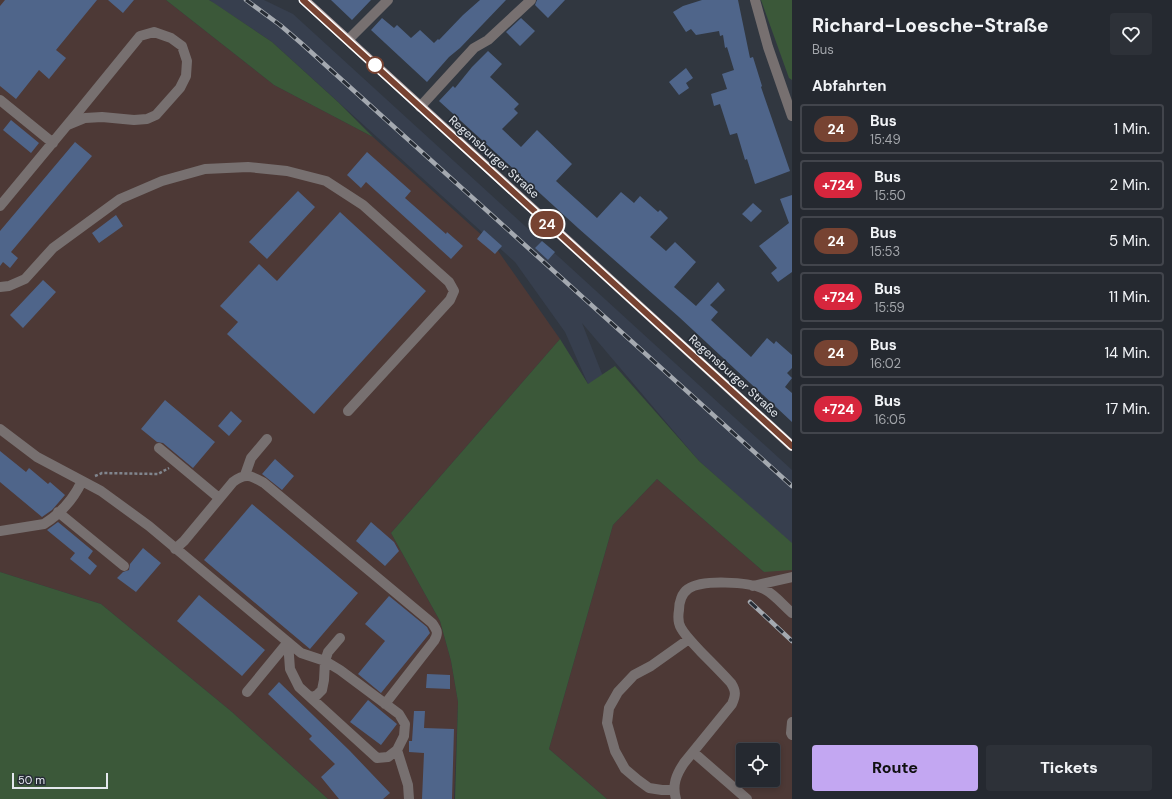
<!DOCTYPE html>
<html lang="de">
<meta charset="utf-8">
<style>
:root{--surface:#252930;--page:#2d3138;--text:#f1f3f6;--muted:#a3a6ab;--line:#42454c;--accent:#c3a7f2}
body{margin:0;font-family:"DM Sans",sans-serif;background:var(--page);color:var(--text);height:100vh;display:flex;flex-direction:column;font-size:15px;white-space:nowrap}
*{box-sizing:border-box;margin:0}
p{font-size:13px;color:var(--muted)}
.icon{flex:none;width:22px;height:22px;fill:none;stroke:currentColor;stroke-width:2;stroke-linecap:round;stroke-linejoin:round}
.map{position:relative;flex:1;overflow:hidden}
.sheet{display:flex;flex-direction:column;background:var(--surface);width:380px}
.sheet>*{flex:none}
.badge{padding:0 8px;border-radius:13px;font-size:14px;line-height:26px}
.buttons{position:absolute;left:736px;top:743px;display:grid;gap:8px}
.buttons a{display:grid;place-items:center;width:44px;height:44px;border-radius:4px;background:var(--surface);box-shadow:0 2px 6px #0003,0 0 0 1px var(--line);font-size:20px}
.scale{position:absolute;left:12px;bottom:10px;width:96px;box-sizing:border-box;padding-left:4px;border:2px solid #e4e8ee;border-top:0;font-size:11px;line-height:14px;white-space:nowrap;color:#e4e8ee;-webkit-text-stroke:3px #272d36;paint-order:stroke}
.map>.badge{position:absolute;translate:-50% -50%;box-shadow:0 0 0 2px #fff}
h2{padding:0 20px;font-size:15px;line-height:36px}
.round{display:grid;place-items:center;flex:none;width:42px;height:42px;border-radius:4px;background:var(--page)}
.overview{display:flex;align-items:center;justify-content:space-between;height:68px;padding:0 20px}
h1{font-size:19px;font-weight:800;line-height:30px}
.cta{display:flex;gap:8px;margin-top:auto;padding:8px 20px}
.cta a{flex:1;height:46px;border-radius:4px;background:var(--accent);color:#111;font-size:16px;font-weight:800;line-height:46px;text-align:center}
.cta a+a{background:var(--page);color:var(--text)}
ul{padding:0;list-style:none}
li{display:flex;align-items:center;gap:12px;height:50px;margin:0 8px 6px;padding:0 12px;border:2px solid var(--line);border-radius:4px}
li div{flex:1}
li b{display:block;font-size:15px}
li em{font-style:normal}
li .badge{min-width:44px;font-weight:700;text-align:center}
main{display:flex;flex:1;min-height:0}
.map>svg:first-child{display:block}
</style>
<main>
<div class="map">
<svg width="792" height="799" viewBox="0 0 792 799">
<rect width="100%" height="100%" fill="#313740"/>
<path fill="#373f4e" d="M 209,0 L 264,0 L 293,14 L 792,470 L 792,544 L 699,461 L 582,323 L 604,379 L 588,384 L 565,332 L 515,262 L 272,42 Z"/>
<path fill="#4d3936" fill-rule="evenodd" d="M 0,0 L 166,0 L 274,85 L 373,137 L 496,248 L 560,339 L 391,533 L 440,621 L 451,661 L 458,702 L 454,799 L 328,799 L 232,712 L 101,604 L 0,572 Z
M 657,479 L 764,572 L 792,545 L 792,799 L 607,799 L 549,749 L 613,525 ZM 743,750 L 773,750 L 773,780 L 743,780 Z"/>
<path fill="#3b5839" d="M 166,0 L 209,0 L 214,3 L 272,42 L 338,102 L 373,137 L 274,85 Z
M 761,0 L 792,0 L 792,80 L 789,78 Z
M 560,339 L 588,384 L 615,366 L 699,461 L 792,543 L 792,570 L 764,572 L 657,479 L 613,525 L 549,749 L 607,799 L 455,799 L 458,702 L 451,661 L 440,621 L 391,533 Z
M 0,572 L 101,604 L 232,712 L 328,799 L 0,799 Z"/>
<path fill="#4f658a" d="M 5,0 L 97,0 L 56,50 L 66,58 L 49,79 L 39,70 L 16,99 L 0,86 L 0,6 Z
M 108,0 L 134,0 L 123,13 Z
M 331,0 L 371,0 L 352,20 Z
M 480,0 L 506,0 L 460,48 L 449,57 L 427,82 L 371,30 L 382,18 L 394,28 L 397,25 L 411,38 L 420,30 L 434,43 L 438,39 L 439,40 L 463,15 Z
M 537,0 L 565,0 L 548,18 L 535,5 Z
M 702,0 L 738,0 L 750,58 L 753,57 L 762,86 L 761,87 L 790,171 L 755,184 L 747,159 L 745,160 L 737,133 L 730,135 L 720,104 L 714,106 L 711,94 L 727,89 L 722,74 L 734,70 L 727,47 L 725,48 L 723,35 L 720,36 L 719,31 L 696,35 L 691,29 L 686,32 L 673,12 L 683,6 Z
M 521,18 L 535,31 L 520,46 L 506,32 Z
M 488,51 L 502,64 L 490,77 L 519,104 L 514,109 L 518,113 L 502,129 L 521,147 L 537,130 L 572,164 L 556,181 L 597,218 L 621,192 L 634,203 L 640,196 L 658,212 L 660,210 L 668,218 L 650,237 L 666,251 L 675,242 L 696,262 L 674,287 L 696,306 L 718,282 L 725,290 L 710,305 L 718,312 L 711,320 L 751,357 L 767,338 L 774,344 L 776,341 L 792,355 L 792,368 L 787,373 L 792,378 L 785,387 L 792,393 L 792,422 L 679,317 L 578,228 L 439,101 L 453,86 L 455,88 L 472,67 Z
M 686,68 L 693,78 L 686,83 L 689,88 L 679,95 L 669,82 Z
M 11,120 L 39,143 L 31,153 L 3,130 Z
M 75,142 L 92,156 L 11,252 L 18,258 L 10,268 L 3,262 L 0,266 L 0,231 Z
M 367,152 L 411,191 L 405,198 L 446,234 L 447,232 L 463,246 L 451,259 L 366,182 L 361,188 L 347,175 Z
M 298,191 L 315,207 L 267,259 L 249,242 Z
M 792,195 L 792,272 L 778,282 L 771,273 L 777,268 L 759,246 L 789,223 L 780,199 Z
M 753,203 L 762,211 L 751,222 L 742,214 Z
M 340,212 L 426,291 L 314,414 L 227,334 L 238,322 L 220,306 L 259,264 L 277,281 Z
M 116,215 L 123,226 L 99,243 L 92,233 Z
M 484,230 L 502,246 L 495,254 L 477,239 Z
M 542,241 L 555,252 L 548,260 L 535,248 Z
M 43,280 L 56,292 L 23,328 L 10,315 Z
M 165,400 L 215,442 L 193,468 L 163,443 L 157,442 L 141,429 Z
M 231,411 L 242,421 L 229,436 L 218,426 Z
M 0,451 L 26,472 L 29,468 L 48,484 L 50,482 L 65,495 L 52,510 L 42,517 L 0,482 Z
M 275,459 L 294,476 L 282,490 L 262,474 Z
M 252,504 L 358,593 L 310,649 L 204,560 Z
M 58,522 L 93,551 L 88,558 L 97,566 L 90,575 L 70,559 L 75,553 L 47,530 Z
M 371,522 L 394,542 L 399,551 L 385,566 L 356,541 Z
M 143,548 L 161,563 L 136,592 L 117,578 L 123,572 L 129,570 L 130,564 Z
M 199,595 L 265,650 L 242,676 L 177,621 Z
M 389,596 L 427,627 L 430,633 L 381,693 L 358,674 L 385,641 L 365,624 Z
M 427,674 L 450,675 L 450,689 L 426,688 Z
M 279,682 L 350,751 L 390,793 L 383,799 L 339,799 L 321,777 L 335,764 L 309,739 L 312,736 L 268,694 Z
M 368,700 L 397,724 L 381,745 L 350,722 Z
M 414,711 L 425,711 L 424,728 L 454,729 L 452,799 L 422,799 L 424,753 L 409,752 L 409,741 L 412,741 Z"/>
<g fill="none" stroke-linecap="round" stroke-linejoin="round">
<path stroke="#81868e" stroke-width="2.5" stroke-dasharray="3 2" stroke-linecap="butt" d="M 95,476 L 102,473 L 158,474 L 169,468"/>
<path stroke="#777070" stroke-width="10" d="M 755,0 L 768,47 L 792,116
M 348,40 L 388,0
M 0,100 L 53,143
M 420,107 L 474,48 L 488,40 L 531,0
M 0,206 L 78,112 L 140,36 L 154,32 L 171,38 L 182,46 L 187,61 L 186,76 L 180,88 L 156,115 L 147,119 L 134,120 L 102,117 L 85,118 L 68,125
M 0,287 L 9,286 L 25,279 L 53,248 L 120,199 L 162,181 L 205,169 L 248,167 L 287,171 L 326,181 L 363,205 L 449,282 L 454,291 L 450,300 L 348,411
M 0,429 L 37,457 L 101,491 L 149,526 L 301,653 L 325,661 L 340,670 L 399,714 L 405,724 L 404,736 L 397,750 L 388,757 L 377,758 L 299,687 L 290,669 L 288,642
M 159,448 L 219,498
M 245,475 L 251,458 L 267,439
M 58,512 L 124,566
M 0,531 L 44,524 C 60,514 74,498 82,481
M 175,549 L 184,541 L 233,482 C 246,472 252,476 264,483 L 432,623 C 437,630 439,633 434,641 L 385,704
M 753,586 L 792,577
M 247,692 L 288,642
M 309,696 L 315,697 L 322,690 L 324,680 L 325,661 L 328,652 L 340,638
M 792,722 L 791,733 L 792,735
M 397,750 L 408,785 L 409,799
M 693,752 L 747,799
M 674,790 L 662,790 L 649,788 L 638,780 L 625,769 L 615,751 L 607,723 L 609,708 L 618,692 L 634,675 L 651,666 L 689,639
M 676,799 C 672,785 676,775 684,763 L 732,704 C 736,695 736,691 731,683 C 721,672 711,662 701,652 C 694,644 686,637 681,628 C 678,623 678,616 679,610 C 679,602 682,593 688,589 C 702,579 749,582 764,589 C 774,594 783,605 792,613"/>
<path stroke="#b6a9a9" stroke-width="10" d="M 304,0 L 792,446"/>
<defs>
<path id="rail" d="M 246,0 L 280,25 L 301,43 L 792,486
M 750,602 L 792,641"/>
</defs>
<use href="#rail" stroke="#a4a9b0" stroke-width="4.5"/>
<use href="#rail" stroke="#272d36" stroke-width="3" stroke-dasharray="9" stroke-linecap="butt"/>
</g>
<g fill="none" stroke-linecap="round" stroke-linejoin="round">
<defs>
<path id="line" d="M 303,0 L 792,446"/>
</defs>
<use href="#line" stroke="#fff" stroke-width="9"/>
<use href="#line" stroke="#774332" stroke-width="6"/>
</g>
<circle fill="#fff" stroke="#774332" stroke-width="2" cx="375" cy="65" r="8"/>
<g text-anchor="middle" stroke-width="3.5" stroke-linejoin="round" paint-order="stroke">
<g font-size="12" fill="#e4e8ee" stroke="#272d36">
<text transform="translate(494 157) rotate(42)" y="4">Regensburger Straße</text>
<text transform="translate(734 376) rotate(42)" y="4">Regensburger Straße</text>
</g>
</g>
</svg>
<div class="buttons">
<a><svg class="icon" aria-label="locate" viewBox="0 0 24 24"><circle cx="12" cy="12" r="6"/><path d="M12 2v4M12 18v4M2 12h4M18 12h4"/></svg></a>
</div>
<div class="scale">50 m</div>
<b class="badge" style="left:547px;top:224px;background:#774332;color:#fff">24</b>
</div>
<section class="sheet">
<div class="overview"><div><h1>Richard-Loesche-Straße</h1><p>Bus</p></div><a class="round"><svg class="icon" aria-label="heart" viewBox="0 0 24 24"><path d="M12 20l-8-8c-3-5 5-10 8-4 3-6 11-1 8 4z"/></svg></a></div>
<h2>Abfahrten</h2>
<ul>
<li><span class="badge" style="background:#774332;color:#fff">24</span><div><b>Bus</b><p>15:49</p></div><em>1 Min.</em></li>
<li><span class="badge" style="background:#d7263d;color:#fff">+724</span><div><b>Bus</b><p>15:50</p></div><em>2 Min.</em></li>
<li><span class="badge" style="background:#774332;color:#fff">24</span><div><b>Bus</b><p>15:53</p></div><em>5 Min.</em></li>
<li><span class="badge" style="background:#d7263d;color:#fff">+724</span><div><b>Bus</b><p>15:59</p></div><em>11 Min.</em></li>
<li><span class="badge" style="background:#774332;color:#fff">24</span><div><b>Bus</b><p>16:02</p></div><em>14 Min.</em></li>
<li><span class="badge" style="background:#d7263d;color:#fff">+724</span><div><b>Bus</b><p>16:05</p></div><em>17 Min.</em></li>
</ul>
<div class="cta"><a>Route</a><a>Tickets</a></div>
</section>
</main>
